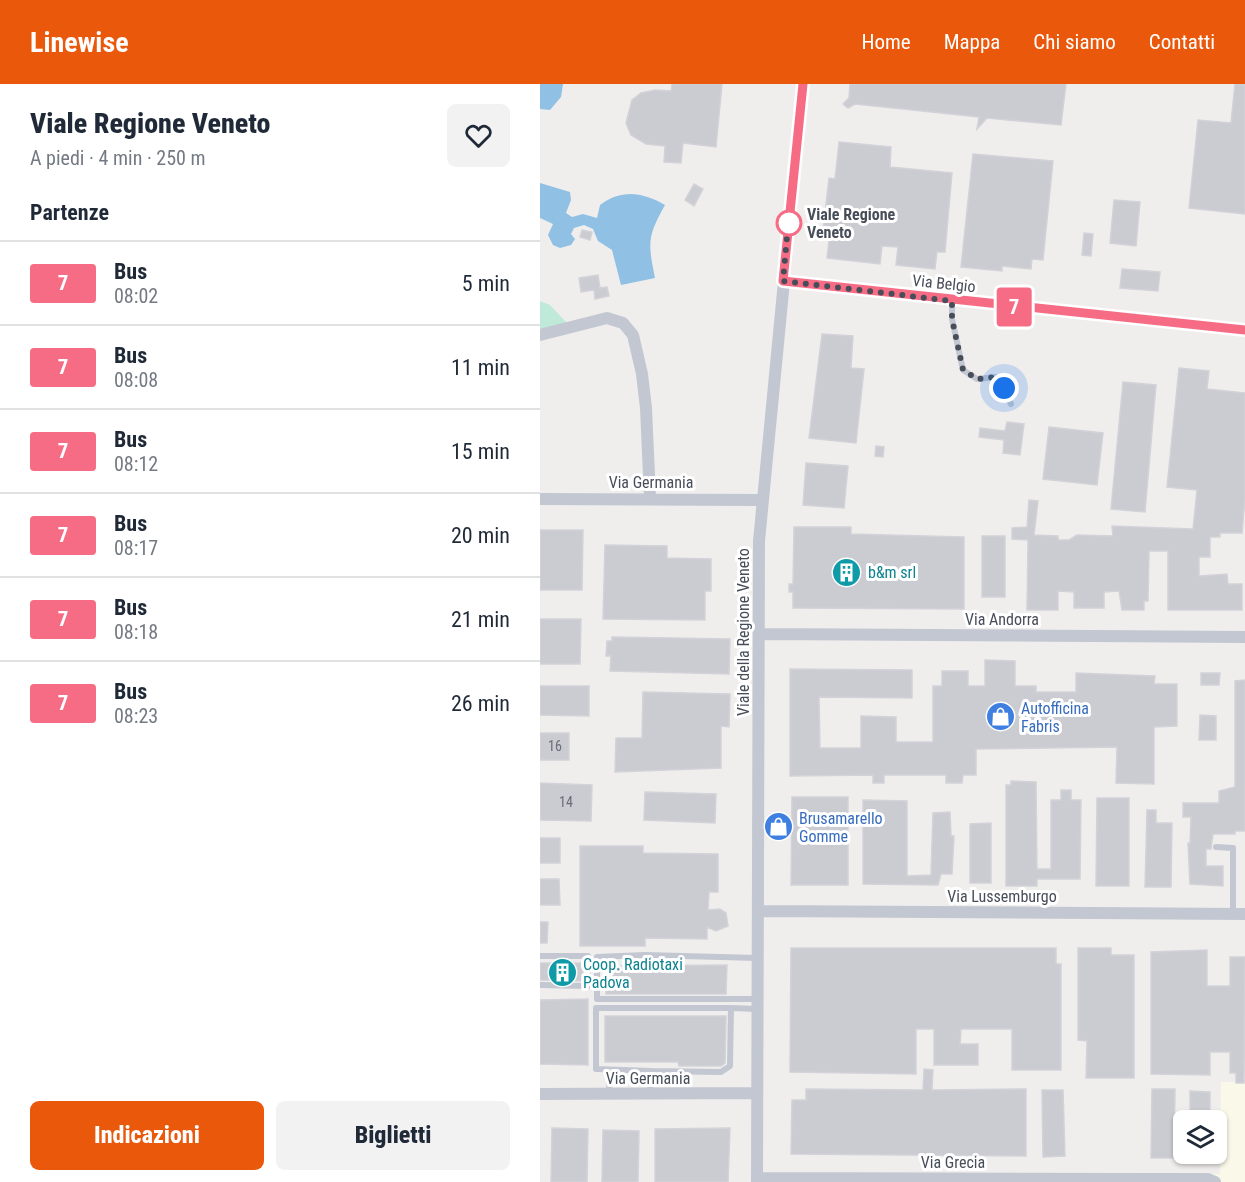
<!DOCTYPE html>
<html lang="it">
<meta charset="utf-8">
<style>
:root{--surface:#fff;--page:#f2f2f3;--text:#1f2937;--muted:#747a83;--line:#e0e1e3;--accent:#ea580c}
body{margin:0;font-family:"Roboto Condensed",sans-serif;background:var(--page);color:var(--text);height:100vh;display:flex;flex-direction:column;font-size:22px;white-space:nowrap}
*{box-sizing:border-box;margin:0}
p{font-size:20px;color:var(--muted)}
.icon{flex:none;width:33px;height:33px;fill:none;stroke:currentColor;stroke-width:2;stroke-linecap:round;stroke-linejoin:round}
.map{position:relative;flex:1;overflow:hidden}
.side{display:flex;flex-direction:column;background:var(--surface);width:540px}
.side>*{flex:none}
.badge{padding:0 12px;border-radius:4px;font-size:21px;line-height:39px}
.buttons{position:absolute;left:633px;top:1026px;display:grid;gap:12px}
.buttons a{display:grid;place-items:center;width:54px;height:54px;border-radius:9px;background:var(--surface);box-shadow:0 2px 4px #0004;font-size:30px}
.you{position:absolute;width:30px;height:30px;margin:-15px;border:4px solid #fff;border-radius:50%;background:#1a73e8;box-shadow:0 0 0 9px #1a73e833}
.map>.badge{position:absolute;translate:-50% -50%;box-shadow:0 0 0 3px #fff}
h2{padding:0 30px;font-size:22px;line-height:54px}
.round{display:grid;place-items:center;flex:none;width:63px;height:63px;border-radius:9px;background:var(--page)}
.overview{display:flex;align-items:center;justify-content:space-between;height:102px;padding:0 30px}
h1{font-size:28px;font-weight:800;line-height:45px}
.cta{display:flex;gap:12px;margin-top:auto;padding:12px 30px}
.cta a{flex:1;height:69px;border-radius:9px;background:var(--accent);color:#fff;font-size:24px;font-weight:800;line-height:69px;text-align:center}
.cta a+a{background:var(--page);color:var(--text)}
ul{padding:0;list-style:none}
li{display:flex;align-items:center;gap:18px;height:84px;padding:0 30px;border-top:2px solid var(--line)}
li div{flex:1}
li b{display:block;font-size:22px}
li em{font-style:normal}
li .badge{min-width:66px;font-weight:700;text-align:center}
header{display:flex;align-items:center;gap:36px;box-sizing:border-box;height:84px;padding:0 30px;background:var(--accent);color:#fff}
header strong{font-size:28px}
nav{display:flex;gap:33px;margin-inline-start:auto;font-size:21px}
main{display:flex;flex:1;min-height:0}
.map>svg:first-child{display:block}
</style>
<header>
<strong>Linewise</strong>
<nav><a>Home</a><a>Mappa</a><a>Chi siamo</a><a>Contatti</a></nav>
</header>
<main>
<section class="side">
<div class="overview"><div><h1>Viale Regione Veneto</h1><p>A piedi · 4 min · 250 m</p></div><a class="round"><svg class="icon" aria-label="heart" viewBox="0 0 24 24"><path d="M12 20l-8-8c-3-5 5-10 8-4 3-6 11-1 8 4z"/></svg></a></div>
<h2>Partenze</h2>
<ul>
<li><span class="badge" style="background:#f66c85;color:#fff">7</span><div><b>Bus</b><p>08:02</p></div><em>5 min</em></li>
<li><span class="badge" style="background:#f66c85;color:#fff">7</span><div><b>Bus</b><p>08:08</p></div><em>11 min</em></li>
<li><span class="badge" style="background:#f66c85;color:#fff">7</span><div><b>Bus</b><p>08:12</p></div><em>15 min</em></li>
<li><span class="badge" style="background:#f66c85;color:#fff">7</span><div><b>Bus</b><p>08:17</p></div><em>20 min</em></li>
<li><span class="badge" style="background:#f66c85;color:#fff">7</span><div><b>Bus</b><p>08:18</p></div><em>21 min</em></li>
<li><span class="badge" style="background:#f66c85;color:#fff">7</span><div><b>Bus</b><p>08:23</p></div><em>26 min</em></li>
</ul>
<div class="cta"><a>Indicazioni</a><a>Biglietti</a></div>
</section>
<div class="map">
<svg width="705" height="1098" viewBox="0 0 705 1098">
<rect width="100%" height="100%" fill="#f0eeed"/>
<path fill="#faf8e8" d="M 681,998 L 705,998 L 705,1098 L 609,1098 L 609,1091 L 680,1090 Z"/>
<path fill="#bfead9" d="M 0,217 L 10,221 L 27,239 L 0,246 Z"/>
<path fill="#90c0e3" d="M 0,0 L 23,0 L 21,13 L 10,26 L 0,25 Z
M 0,99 L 30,108 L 31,116 L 26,129 L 32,133 L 43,130 L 57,134 L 60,121 C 82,105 102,108 125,121 C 107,153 108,159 115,194 L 81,201 L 72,166 L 58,157 L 53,145 L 44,141 L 34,144 L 31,150 L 35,155 L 31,161 L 20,164 L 13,161 L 8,151 L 13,140 L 0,134 Z"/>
<path fill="#cbccd2" stroke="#d2d2d8" stroke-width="1.5" d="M 132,0 L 182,0 L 176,63 L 143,59 L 141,79 L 124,78 L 125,62 L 106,60 L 91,51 L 86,39 L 92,16 L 101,9 L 115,6 L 131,7 Z
M 310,0 L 526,0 L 521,41 L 447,34 L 437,45 L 439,33 L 315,20 L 308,24 L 303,20 L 309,14 Z
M 695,0 L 705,0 L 705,130 L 649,124 L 658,36 L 691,39 Z
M 299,58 L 351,63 L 350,83 L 412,89 L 405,168 L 397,168 L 395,185 L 356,181 L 358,163 L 342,162 L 340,180 L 287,174 L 289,156 L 282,155 L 289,94 L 295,95 Z
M 433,70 L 513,77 L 503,176 L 492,175 L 491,185 L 462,182 L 462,187 L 421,183 Z
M 154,100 L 163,105 L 154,122 L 145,116 Z
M 574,116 L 600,118 L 596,162 L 570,159 Z
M 42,146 L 52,148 L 50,156 L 40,153 Z
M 544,149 L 553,150 L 551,172 L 542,171 Z
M 582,185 L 620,188 L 618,207 L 580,204 Z
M 58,191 L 60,204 L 67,203 L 69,212 L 55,215 L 54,206 L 41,208 L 39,194 Z
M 282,250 L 313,252 L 311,284 L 324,285 L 316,359 L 269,354 Z
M 639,284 L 669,287 L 667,305 L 705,309 L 705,415 L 702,449 L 680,449 L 680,453 L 670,453 L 670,473 L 659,473 L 659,492 L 687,490 L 688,500 L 702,500 L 702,526 L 628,526 L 628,467 L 609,467 L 608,517 L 604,517 L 604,526 L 582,526 L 579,507 L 564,508 L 564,524 L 534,524 L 534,508 L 518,507 L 518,526 L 487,526 L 488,456 L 472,455 L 472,444 L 487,443 L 489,416 L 498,417 L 494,451 L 518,452 L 518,456 L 529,456 L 537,451 L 573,452 L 572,442 L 653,445 L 657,406 L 627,403 Z
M 583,298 L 616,301 L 605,428 L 571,425 Z
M 467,338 L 484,340 L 480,371 L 463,369 L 464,356 L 439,353 L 440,344 L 465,347 Z
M 509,343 L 563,349 L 557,401 L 503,395 Z
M 336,362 L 344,363 L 343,373 L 335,372 Z
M 266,379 L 308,382 L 304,424 L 263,421 Z
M 254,443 L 311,443 L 311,450 L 424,453 L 424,525 L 253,524 L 253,508 L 249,508 L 249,500 L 253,500 Z
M 0,446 L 43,446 L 42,506 L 0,506 Z
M 442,452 L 465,452 L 465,513 L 442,513 Z
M 65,461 L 127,462 L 127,474 L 171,475 L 171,507 L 165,507 L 165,536 L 63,535 Z
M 0,535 L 41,535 L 40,580 L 0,580 Z
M 72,553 L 190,555 L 189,590 L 70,587 L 71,572 L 66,572 L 67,557 L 72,557 Z
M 445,576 L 475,577 L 475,602 L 496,602 L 496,608 L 536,608 L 536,589 L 615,592 L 614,600 L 637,600 L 637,642 L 614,643 L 614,700 L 576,699 L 577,663 L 436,665 L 436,691 L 423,691 L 422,699 L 406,699 L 406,691 L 344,691 L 344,699 L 333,699 L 333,691 L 250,692 L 250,585 L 372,586 L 372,614 L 279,613 L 280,664 L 321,664 L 321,632 L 356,633 L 356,658 L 393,658 L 393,602 L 402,602 L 402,587 L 428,587 L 428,602 L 445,602 Z
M 661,589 L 680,589 L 679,601 L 661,601 Z
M 705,596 L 705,747 L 695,747 L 695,750 L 673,750 L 671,765 L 666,765 L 666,782 L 683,782 L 683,802 L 650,800 L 648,759 L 650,759 L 651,733 L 643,733 L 643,719 L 679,719 L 679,707 L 695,703 L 695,597 Z
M 0,602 L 49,602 L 49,632 L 0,631 Z
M 103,608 L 190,610 L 189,643 L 181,642 L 181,684 L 75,688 L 76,654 L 102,654 Z
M 660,631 L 676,632 L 676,656 L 659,656 Z
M 0,649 L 29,649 L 29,676 L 0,676 Z
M 471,697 L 496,698 L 497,785 L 511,785 L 511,716 L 521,716 L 521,706 L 531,706 L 531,716 L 541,716 L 540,795 L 497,795 L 497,802 L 466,802 L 466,701 L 471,701 Z
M 0,699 L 52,701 L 51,737 L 0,736 Z
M 105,708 L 176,710 L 175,739 L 104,736 Z
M 252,713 L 308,713 L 308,801 L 251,801 Z
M 557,714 L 589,714 L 589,802 L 556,802 Z
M 323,716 L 367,717 L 367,792 L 391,791 L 393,729 L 410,728 L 411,752 L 414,752 L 412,790 L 401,790 L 398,801 L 323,800 Z
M 607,726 L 616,726 L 616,739 L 632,739 L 631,803 L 605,803 Z
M 451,739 L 451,799 L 430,799 L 430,740 Z
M 0,754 L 20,754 L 20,779 L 0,779 Z
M 40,762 L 103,762 L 103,769 L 178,770 L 178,808 L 169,808 L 168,826 L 180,825 L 186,829 L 188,842 L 176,847 L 167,843 L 167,855 L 105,854 L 105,862 L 40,862 Z
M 0,795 L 19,795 L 20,821 L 0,821 Z
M 0,838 L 8,838 L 7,859 L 0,859 Z
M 251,864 L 516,864 L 516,880 L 521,880 L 521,986 L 472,986 L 472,945 L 421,945 L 420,960 L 438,960 L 438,981 L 394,981 L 394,945 L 376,945 L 376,990 L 250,988 Z
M 538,864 L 571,864 L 571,871 L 594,871 L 594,994 L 546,994 L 547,957 L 538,956 Z
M 667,866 L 667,902 L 690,902 L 690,873 L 705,873 L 704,999 L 696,999 L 696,989 L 690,989 L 690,968 L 670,968 L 670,991 L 611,990 L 611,868 Z
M 0,879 L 43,879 L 43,897 L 0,896 Z
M 187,881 L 186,910 L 66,910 L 66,882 Z
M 48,915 L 48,981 L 0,980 L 0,916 Z
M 65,932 L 186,932 L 185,979 L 181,982 L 139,982 L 138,978 L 65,978 Z
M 384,985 L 393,986 L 392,1006 L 486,1005 L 486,1072 L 251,1070 L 252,1016 L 266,1016 L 266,1005 L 383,1006 Z
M 612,1005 L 635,1005 L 634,1074 L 611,1074 Z
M 502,1006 L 523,1006 L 525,1072 L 503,1073 Z
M 650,1007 L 670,1008 L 670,1036 L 650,1036 Z
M 12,1044 L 48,1045 L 47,1098 L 11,1098 Z
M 190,1044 L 188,1098 L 115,1098 L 115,1045 Z
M 63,1046 L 99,1047 L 98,1098 L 62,1098 Z"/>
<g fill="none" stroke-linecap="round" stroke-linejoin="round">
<path stroke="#c2c7d1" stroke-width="6" d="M 412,217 L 412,235 L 423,286 L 437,295 L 456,293 L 471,320
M 676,763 L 693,764 L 693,830
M 0,872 L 48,872 L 48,902 L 0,901
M 217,915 L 57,915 L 57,873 L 105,871 L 218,874
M 191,924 L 217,925
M 69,1010 L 70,986
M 110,1010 L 111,987 L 181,988 L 190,982 L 191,924 L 56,924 L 56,985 L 111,987"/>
<path stroke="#c2c7d1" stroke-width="12" d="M 243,197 L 705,246
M 0,251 L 67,234 L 83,239 L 93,251 L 102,290 L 106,324 L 110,414
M 0,415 L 221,416
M 219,550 L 705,553
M 218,827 L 705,830
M 0,1010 L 216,1009
M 217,1094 L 608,1095 L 613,1098
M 608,1095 L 668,1095 L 675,1098
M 217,1098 L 219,457 L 263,0"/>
</g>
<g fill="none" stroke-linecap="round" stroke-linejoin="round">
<defs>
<path id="line" d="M 263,0 L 243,197 L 705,246"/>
</defs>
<use href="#line" stroke="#fff" stroke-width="14"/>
<use href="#line" stroke="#f66c85" stroke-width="9"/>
<path stroke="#474d59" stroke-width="6" stroke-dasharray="0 10.8" d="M 249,139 L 249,131 L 243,197 L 412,217 L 412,235 L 423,286 L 437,295 L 456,293 L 464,304"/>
</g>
<defs>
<symbol id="building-disc" viewBox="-11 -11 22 22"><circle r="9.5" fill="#0f9aa8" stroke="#fff"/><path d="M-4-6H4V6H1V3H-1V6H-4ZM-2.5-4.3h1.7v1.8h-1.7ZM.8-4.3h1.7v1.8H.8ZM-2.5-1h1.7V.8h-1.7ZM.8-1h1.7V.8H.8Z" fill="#fff"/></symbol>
<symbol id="shop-disc" viewBox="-11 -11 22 22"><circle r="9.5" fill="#3f7fe0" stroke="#fff"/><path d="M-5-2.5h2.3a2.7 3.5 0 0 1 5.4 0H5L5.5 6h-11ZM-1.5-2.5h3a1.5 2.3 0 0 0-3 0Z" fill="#fff"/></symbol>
</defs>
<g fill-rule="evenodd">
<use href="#building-disc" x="290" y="472" width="33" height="33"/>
<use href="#shop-disc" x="444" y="616" width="33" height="33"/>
<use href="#shop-disc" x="222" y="726" width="33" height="33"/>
<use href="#building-disc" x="6" y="872" width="33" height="33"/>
</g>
<circle fill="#fff" stroke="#f66c85" stroke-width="3" cx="249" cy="139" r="12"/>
<g text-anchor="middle" stroke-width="6" stroke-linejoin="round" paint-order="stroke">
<g font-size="14" fill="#686d77">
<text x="15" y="667">16</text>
<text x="26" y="723">14</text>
</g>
<g font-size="16" font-weight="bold" fill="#474d59" stroke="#fff" text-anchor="start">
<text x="267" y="136">Viale Regione<tspan x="267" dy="18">Veneto</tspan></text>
</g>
<g font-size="16" fill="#474d59" stroke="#fff">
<text transform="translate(404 199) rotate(6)" y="6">Via Belgio</text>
<text x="111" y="404">Via Germania</text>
<text x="462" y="541">Via Andorra</text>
<text transform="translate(203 548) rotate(-90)" y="6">Viale della Regione Veneto</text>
<text x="462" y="818">Via Lussemburgo</text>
<text x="108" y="1000">Via Germania</text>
<text x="413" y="1084">Via Grecia</text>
</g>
<g font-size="16" fill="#0d838f" stroke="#fff" text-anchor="start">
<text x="328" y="494">b&amp;m srl</text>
<text x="43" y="886">Coop. Radiotaxi<tspan x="43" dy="18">Padova</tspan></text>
</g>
<g font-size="16" fill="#366cbe" stroke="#fff" text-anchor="start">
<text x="481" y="630">Autofficina<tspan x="481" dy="18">Fabris</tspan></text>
<text x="259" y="740">Brusamarello<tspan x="259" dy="18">Gomme</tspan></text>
</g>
</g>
</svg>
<div class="buttons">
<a><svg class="icon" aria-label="layers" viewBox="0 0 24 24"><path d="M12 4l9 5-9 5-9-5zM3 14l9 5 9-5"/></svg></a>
</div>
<div class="you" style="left:464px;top:304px"></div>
<b class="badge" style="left:474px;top:223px;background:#f66c85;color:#fff">7</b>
</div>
</main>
